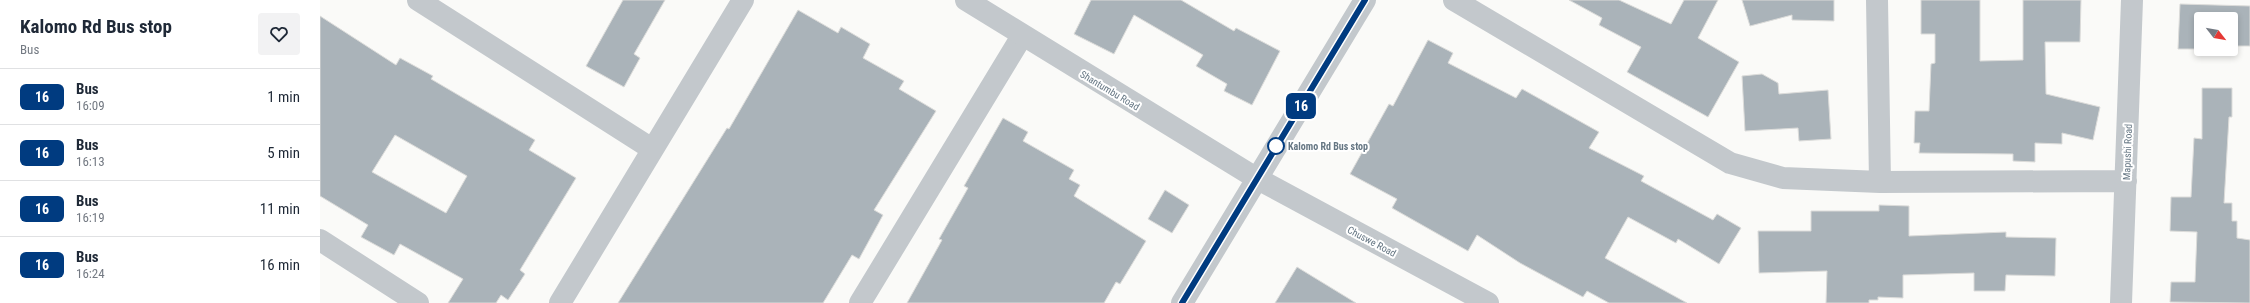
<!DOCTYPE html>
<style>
:root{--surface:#fff;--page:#f2f2f3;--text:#1f2937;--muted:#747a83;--line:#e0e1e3}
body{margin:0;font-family:"Roboto Condensed",sans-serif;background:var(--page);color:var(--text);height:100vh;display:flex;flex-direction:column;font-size:15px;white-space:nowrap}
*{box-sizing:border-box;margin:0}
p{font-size:13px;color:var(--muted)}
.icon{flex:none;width:22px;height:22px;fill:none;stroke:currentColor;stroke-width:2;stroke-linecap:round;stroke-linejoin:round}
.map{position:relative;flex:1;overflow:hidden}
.details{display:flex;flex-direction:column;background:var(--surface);width:320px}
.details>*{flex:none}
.badge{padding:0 8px;border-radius:6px;font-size:14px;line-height:26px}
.needle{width:26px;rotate:121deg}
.controls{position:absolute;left:1874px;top:12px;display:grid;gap:8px}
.controls a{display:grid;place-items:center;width:44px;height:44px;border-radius:4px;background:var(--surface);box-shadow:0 2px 6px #0003;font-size:20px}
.map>.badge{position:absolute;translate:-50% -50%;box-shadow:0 0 0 2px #fff}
.round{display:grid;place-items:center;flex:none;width:42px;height:42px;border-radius:4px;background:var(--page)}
.summary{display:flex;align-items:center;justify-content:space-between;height:68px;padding:0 20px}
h1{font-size:19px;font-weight:700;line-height:30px}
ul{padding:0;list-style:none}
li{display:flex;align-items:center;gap:12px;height:56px;padding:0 20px;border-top:1px solid var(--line)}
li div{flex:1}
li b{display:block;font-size:15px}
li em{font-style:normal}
li .badge{min-width:44px;font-weight:700;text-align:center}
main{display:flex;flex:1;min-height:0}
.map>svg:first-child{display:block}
</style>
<main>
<section class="details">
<div class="summary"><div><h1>Kalomo Rd Bus stop</h1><p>Bus</p></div><a class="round"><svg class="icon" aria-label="heart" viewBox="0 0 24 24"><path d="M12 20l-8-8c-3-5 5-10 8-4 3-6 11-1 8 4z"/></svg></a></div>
<ul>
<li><span class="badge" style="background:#003b80;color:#fff">16</span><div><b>Bus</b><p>16:09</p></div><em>1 min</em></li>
<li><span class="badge" style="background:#003b80;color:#fff">16</span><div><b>Bus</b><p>16:13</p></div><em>5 min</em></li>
<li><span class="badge" style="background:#003b80;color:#fff">16</span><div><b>Bus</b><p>16:19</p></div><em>11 min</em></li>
<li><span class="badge" style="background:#003b80;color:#fff">16</span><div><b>Bus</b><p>16:24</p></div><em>16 min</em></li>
</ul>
</section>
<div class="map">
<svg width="1930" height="303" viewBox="0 0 1930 303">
<rect width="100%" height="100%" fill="#fafaf8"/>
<path fill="#aab3b9" stroke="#dcdcda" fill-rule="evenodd" d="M 303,0 L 345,0 L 314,54 L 320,58 L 304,87 L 266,66 Z
M 771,0 L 861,0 L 914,31 L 916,28 L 960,51 L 932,105 L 904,91 L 907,84 L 876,66 L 883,55 L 814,15 L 794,54 L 754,34 Z
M 1249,0 L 1299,0 L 1351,24 L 1364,0 L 1398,0 L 1378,38 L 1419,62 L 1388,117 L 1307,72 L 1321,47 L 1279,25 L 1282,18 Z
M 1422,0 L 1514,0 L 1514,21 L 1472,20 L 1472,15 L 1430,26 Z
M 1601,0 L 1660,0 L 1660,61 L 1703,60 L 1703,0 L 1761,0 L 1760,42 L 1725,42 L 1726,94 L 1780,107 L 1773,140 L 1742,133 L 1742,144 L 1715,143 L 1715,162 L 1693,161 L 1693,154 L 1599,153 L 1600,143 L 1594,143 L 1595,111 L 1609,111 L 1611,64 L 1615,63 L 1615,34 L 1601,34 Z
M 1860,4 L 1930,6 L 1930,46 L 1911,46 L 1911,19 L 1881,19 L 1881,49 L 1858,49 Z
M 478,10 L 518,33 L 521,27 L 550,44 L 543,58 L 584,81 L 579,89 L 616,111 L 554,210 L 563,215 L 539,259 L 532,255 L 503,303 L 298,303 L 407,128 L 409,129 Z
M 0,16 L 76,65 L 80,58 L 113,76 L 111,79 L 215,140 L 209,150 L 256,178 L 200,270 L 205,274 L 188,300 L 181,295 L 176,303 L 128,303 L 143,279 L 80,244 L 74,255 L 41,237 L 48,225 L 0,196 ZM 75,135 L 147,176 L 126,213 L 52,172 Z
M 1108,40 L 1133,53 L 1128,63 L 1196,98 L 1202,89 L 1279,132 L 1269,148 L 1324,176 L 1321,181 L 1393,220 L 1397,214 L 1421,228 L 1399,264 L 1358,239 L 1356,243 L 1308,217 L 1285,258 L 1367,303 L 1289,303 L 1267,291 L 1263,297 L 1200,263 L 1157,235 L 1148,251 L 1072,208 L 1077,199 L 1030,174 L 1069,104 L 1073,106 Z
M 1442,74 L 1458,83 L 1459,94 L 1508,90 L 1511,139 L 1479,141 L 1478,128 L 1425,131 L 1422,76 Z
M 1882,88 L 1912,88 L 1912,117 L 1909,117 L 1904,203 L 1912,203 L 1912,221 L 1917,221 L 1917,238 L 1930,240 L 1930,303 L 1850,302 L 1851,282 L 1875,282 L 1877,232 L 1850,231 L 1851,197 L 1871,197 L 1874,138 L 1882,139 Z
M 683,118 L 708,132 L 703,141 L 754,170 L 749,179 L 760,185 L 754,196 L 826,241 L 800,284 L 796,282 L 784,303 L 587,303 L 622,240 L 619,239 L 648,188 L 644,186 Z
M 845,190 L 869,205 L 852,233 L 828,219 Z
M 1559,205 L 1589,206 L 1589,236 L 1686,232 L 1686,237 L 1736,238 L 1735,276 L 1686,275 L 1685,291 L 1654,291 L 1654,273 L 1583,275 L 1583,298 L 1558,297 L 1558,300 L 1549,300 L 1549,303 L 1506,303 L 1507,271 L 1439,273 L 1438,231 L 1491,231 L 1491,211 L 1559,211 Z
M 977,267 L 1036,303 L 955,303 Z"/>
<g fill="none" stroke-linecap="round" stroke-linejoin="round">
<path stroke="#c3c8cc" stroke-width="22" d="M 98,0 L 332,149
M 1134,0 L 1410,163 L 1463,178 L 1560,182 L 1806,181
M 1557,0 L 1560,182
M 936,178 L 1168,303
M 0,240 L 98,303
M 240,303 L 423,0
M 540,303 L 702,36
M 1801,303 L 1812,0"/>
<path stroke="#c3c8cc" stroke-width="22" d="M 646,0 L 936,178
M 862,303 L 1045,0"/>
</g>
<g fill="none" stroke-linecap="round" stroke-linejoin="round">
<defs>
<path id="line" d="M 862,303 L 1045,0"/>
</defs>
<use href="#line" stroke="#fff" stroke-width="9"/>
<use href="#line" stroke="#003b80" stroke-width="6"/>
</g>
<circle fill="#fff" stroke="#003b80" stroke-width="2" cx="956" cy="146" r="8"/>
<g text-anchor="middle" stroke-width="4" stroke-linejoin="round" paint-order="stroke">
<g font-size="10" fill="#657683" stroke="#fff">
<text transform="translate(790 90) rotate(31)" y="4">Shantumbu Road</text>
<text transform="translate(1807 152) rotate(-88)" y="4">Mapushi Road</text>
<text transform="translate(1052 241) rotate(28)" y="4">Chuswe Road</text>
</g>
<g font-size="10" font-weight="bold" fill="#657683" stroke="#fff" text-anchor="start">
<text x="968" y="150">Kalomo Rd Bus stop</text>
</g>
</g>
</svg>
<div class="controls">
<a><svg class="needle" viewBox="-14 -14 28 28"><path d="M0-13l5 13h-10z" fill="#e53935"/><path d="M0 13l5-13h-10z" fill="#747a83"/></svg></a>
</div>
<b class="badge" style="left:981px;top:106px;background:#003b80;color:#fff">16</b>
</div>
</main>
